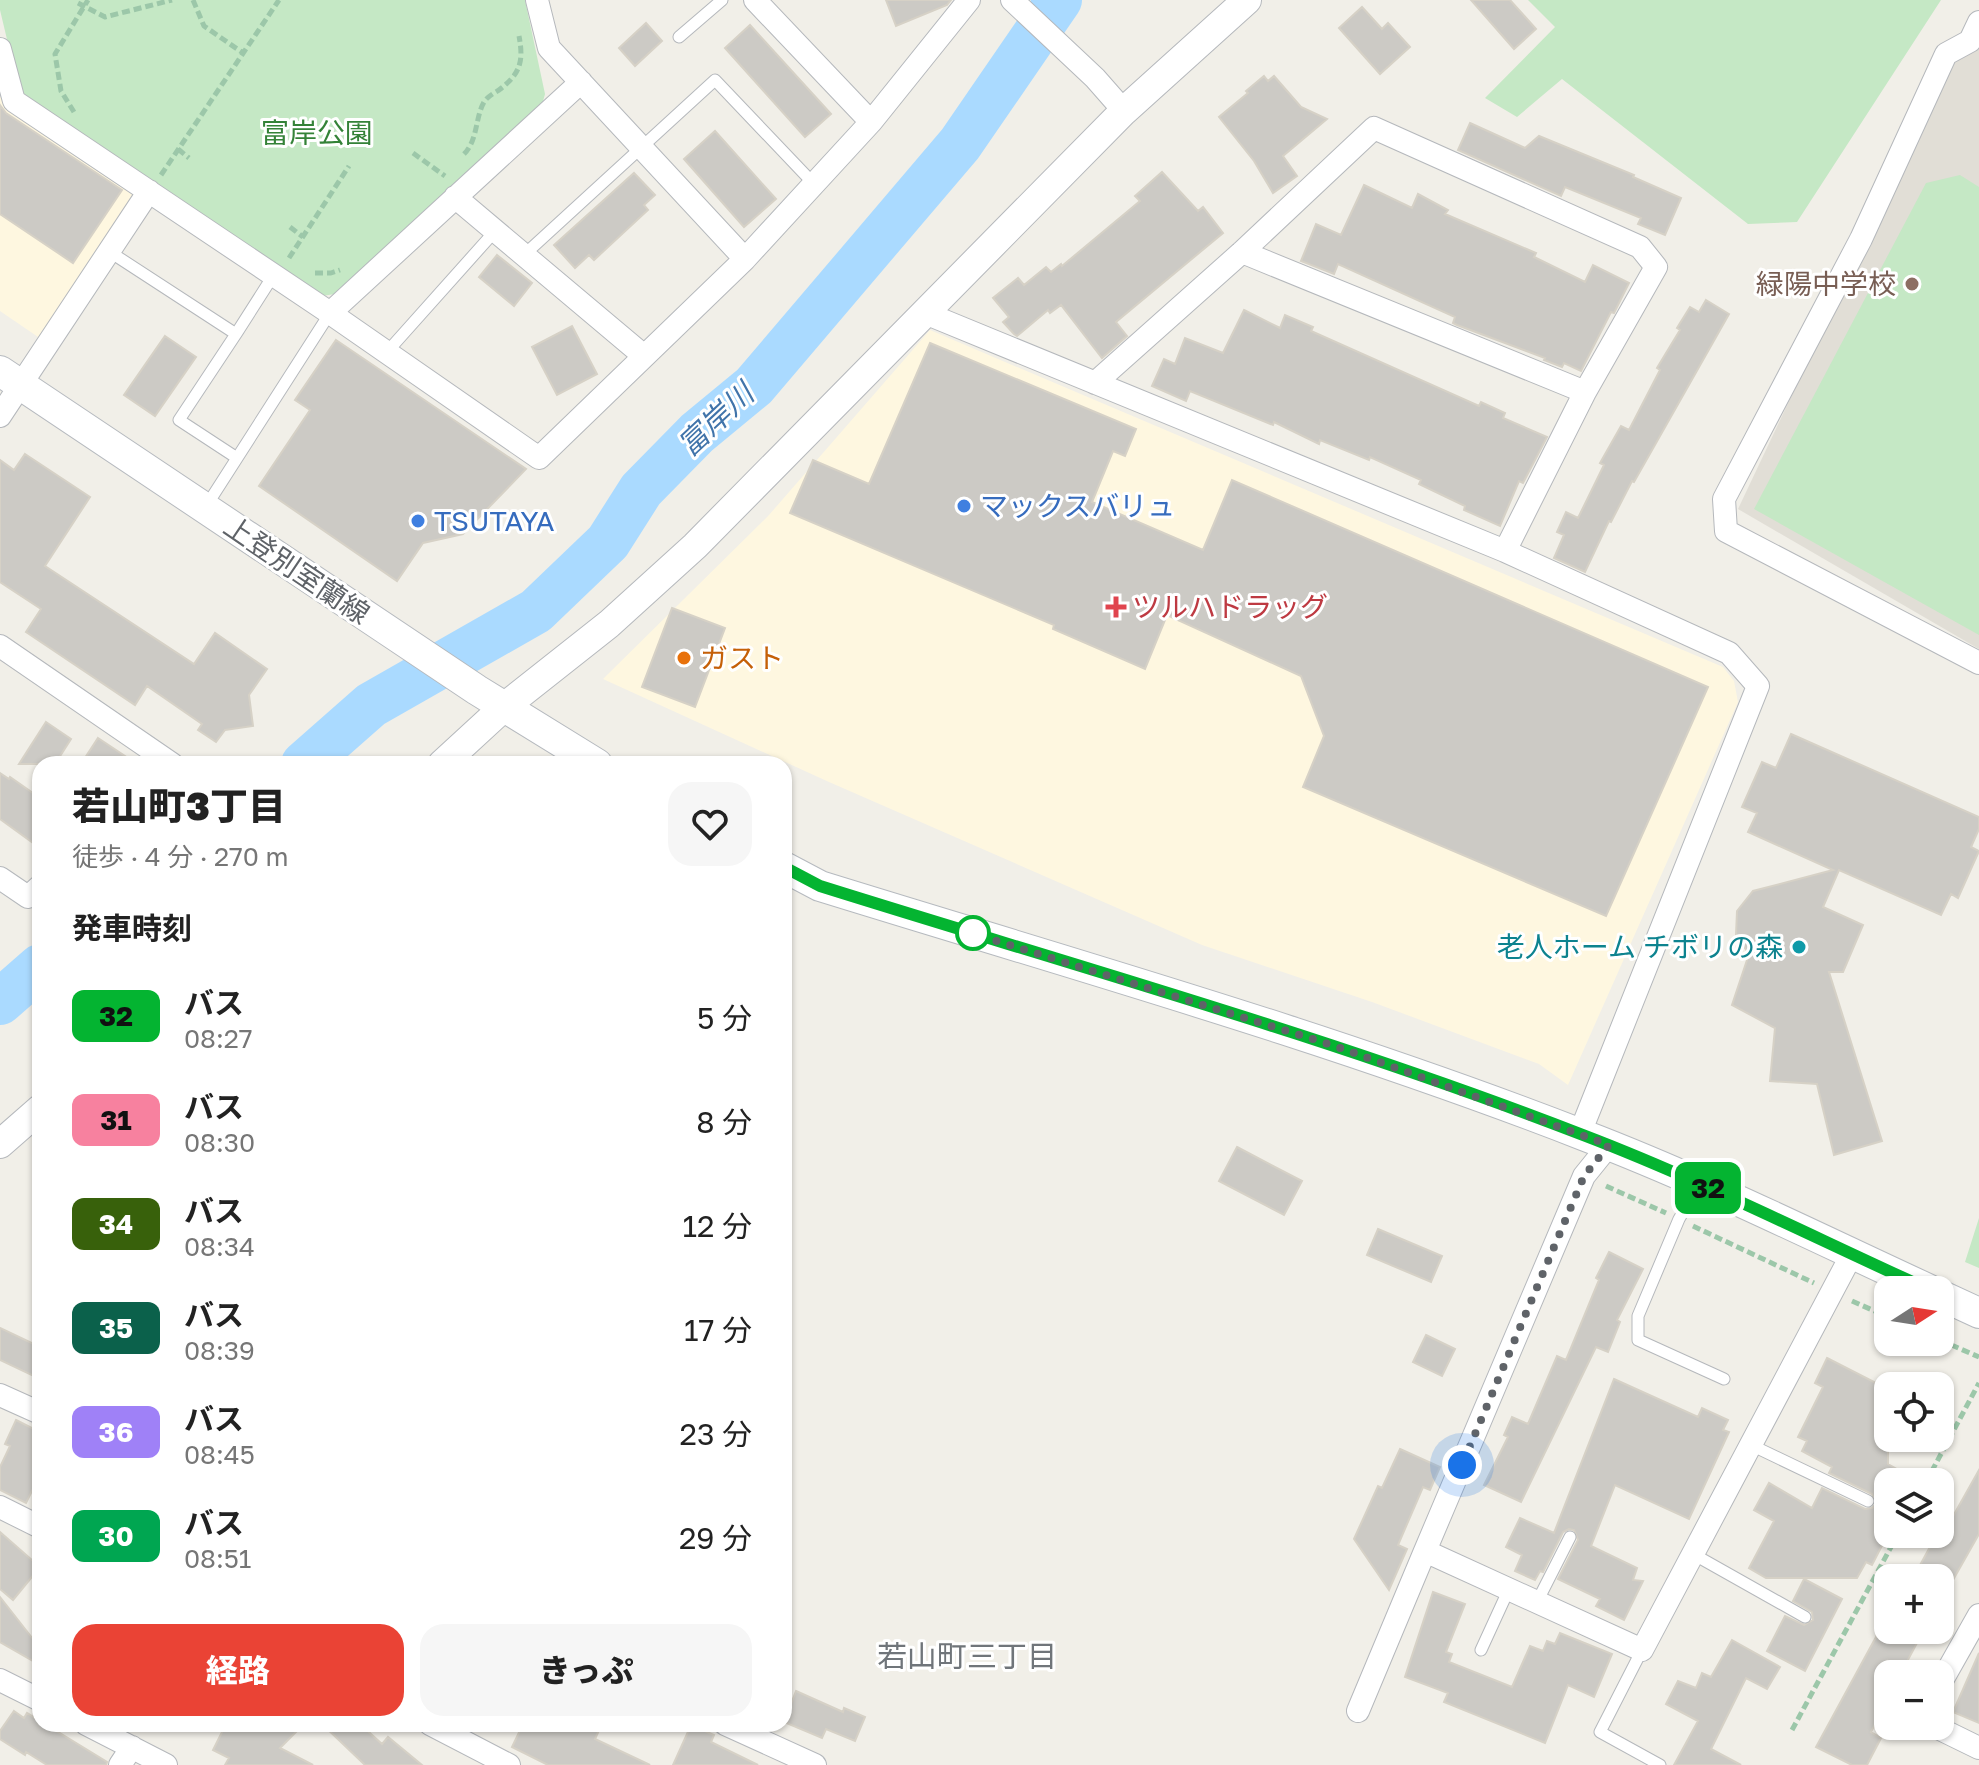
<!DOCTYPE html>
<html lang="ja">
<meta charset="utf-8">
<style>
:root{--surface:#fff;--page:#f6f6f6;--text:#222;--muted:#767676;--accent:#ea4335}
body{margin:0;font-family:"Golos Text","Noto Sans JP",sans-serif;background:var(--page);color:var(--text);height:100vh;display:flex;flex-direction:column;font-size:30px;white-space:nowrap}
*{box-sizing:border-box;margin:0}
p{font-size:26px;color:var(--muted)}
.icon{flex:none;width:44px;height:44px;fill:none;stroke:currentColor;stroke-width:2;stroke-linecap:round;stroke-linejoin:round}
.map{position:relative;flex:1;overflow:hidden}
.side{position:absolute;left:32px;top:756px;width:760px;height:976px;display:flex;flex-direction:column;background:var(--surface);border-radius:24px;box-shadow:0 2px 6px #0004}
.side>*{flex:none}
.badge{padding:0 16px;border-radius:12px;font-size:28px;line-height:52px}
.needle{width:52px;rotate:78deg}
.fabs{position:absolute;left:1874px;top:1276px;display:grid;gap:16px}
.fabs a{display:grid;place-items:center;width:80px;height:80px;border-radius:16px;background:var(--surface);box-shadow:0 2px 6px #0004;font-size:40px}
.you{position:absolute;width:40px;height:40px;margin:-20px;border:6px solid #fff;border-radius:50%;background:#1a73e8;box-shadow:0 0 0 12px #1a73e833}
.map>.badge{position:absolute;translate:-50% -50%;box-shadow:0 0 0 4px #fff}
h2{padding:0 40px;font-size:30px;line-height:72px}
.round{display:grid;place-items:center;flex:none;width:84px;height:84px;border-radius:24px;background:var(--page)}
.headline{display:flex;align-items:center;justify-content:space-between;height:136px;padding:0 40px}
h1{font-size:38px;font-weight:800;line-height:60px}
.action{display:flex;gap:16px;margin-top:auto;padding:16px 40px}
.action a{flex:1;height:92px;border-radius:24px;background:var(--accent);color:#fff;font-size:32px;font-weight:800;line-height:92px;text-align:center}
.action a+a{background:var(--page);color:var(--text)}
ul{padding:0;list-style:none}
li{display:flex;align-items:center;gap:24px;height:104px;padding:0 40px}
li div{flex:1}
li b{display:block;font-size:30px}
li em{font-style:normal}
li .badge{min-width:88px;font-weight:700;text-align:center}
.map>svg:first-child{display:block}
</style>
<div class="map">
<svg width="1979" height="1765" viewBox="0 0 1979 1765">
<rect width="100%" height="100%" fill="#f1efe8"/>
<path fill="#fef7e0" d="M 0,97 L 139,193 L 41,339 L 0,311 Z
M 930,330 L 1723,667 L 1734,681 L 1738,702 L 1568,1085 L 1539,1064 L 1372,1002 L 1202,945 L 829,782 L 603,679 L 769,515 Z"/>
<path fill="#e1ded6" d="M 1979,36 L 1979,649 L 1738,509 L 1951,59 Z"/>
<path fill="#c5e8c5" d="M 0,0 L 525,0 L 545,94 L 542,105 L 341,293 L 322,296 L 21,98 L 0,10 Z
M 1528,0 L 1941,0 L 1797,222 L 1748,224 L 1562,79 L 1517,117 L 1485,98 L 1555,27 Z
M 1960,175 L 1979,187 L 1979,635 L 1754,509 L 1926,183 Z
M 1979,1218 L 1979,1268 L 1965,1262 Z"/>
<g fill="none" stroke-linecap="round" stroke-linejoin="round">
<path stroke="#aadaff" stroke-width="46" d="M 304,764 L 371,705 L 536,611 L 608,542 L 641,490 L 697,433 L 754,386 L 960,144 L 1059,0
M 0,1002 L 40,967"/>
</g>
<path fill="#cccac5" stroke="#d6d1c6" stroke-width="2" d="M 886,0 L 951,0 L 947,5 L 896,26 Z
M 1471,0 L 1510,0 L 1536,29 L 1514,49 Z
M 1362,7 L 1382,29 L 1388,23 L 1410,47 L 1380,74 L 1339,28 Z
M 646,23 L 662,41 L 635,66 L 619,48 Z
M 750,25 L 831,114 L 805,137 L 725,48 Z
M 1264,76 L 1268,81 L 1274,76 L 1301,107 L 1327,119 L 1283,156 L 1297,176 L 1273,193 L 1254,161 L 1219,117 L 1248,93 L 1246,91 Z
M 0,105 L 6,113 L 122,190 L 73,263 L 0,214 Z
M 1470,123 L 1525,148 L 1539,136 L 1634,175 L 1633,177 L 1681,198 L 1665,235 L 1638,224 L 1641,218 L 1565,187 L 1561,196 L 1458,150 Z
M 715,131 L 776,199 L 744,227 L 684,159 Z
M 1162,172 L 1198,211 L 1203,207 L 1223,233 L 1116,322 L 1127,336 L 1102,358 L 1061,305 L 1050,313 L 1048,310 L 1017,336 L 1014,334 L 1003,322 L 1009,317 L 993,298 L 1018,278 L 1024,285 L 1046,267 L 1051,272 L 1061,264 L 1062,266 L 1140,201 L 1135,196 Z
M 634,173 L 655,195 L 644,205 L 648,210 L 594,260 L 589,255 L 575,268 L 554,245 Z
M 1364,185 L 1412,208 L 1418,194 L 1448,210 L 1445,214 L 1536,253 L 1534,257 L 1585,282 L 1593,265 L 1629,283 L 1614,313 L 1611,312 L 1581,371 L 1564,363 L 1562,367 L 1544,360 L 1545,358 L 1457,325 L 1453,323 L 1455,317 L 1338,264 L 1334,274 L 1301,261 L 1316,224 L 1341,235 Z
M 497,255 L 532,283 L 514,306 L 479,277 Z
M 1706,300 L 1729,314 L 1634,482 L 1632,481 L 1611,522 L 1609,521 L 1585,572 L 1554,558 L 1564,535 L 1557,532 L 1566,512 L 1578,518 L 1604,465 L 1600,463 L 1621,426 L 1629,430 L 1660,370 L 1657,368 L 1680,330 L 1677,328 L 1690,307 L 1699,312 Z
M 1244,310 L 1280,328 L 1285,315 L 1313,327 L 1311,331 L 1479,406 L 1481,402 L 1505,413 L 1503,418 L 1547,437 L 1523,483 L 1519,481 L 1500,526 L 1464,510 L 1465,506 L 1419,484 L 1421,480 L 1370,457 L 1369,460 L 1320,440 L 1319,444 L 1274,422 L 1273,425 L 1190,391 L 1186,401 L 1152,386 L 1164,359 L 1175,364 L 1185,338 L 1223,353 Z
M 572,326 L 597,374 L 557,395 L 532,347 Z
M 165,336 L 196,357 L 155,416 L 124,395 Z
M 336,340 L 526,469 L 463,534 L 423,543 L 397,581 L 259,486 L 310,410 L 295,400 Z
M 930,343 L 1136,429 L 1125,456 L 1113,451 L 1092,502 L 1203,550 L 1232,480 L 1708,687 L 1606,916 L 1303,787 L 1324,736 L 1301,676 L 1167,615 L 1145,669 L 1053,629 L 1054,625 L 790,513 L 813,460 L 869,484 Z
M 25,454 L 90,497 L 45,566 L 194,664 L 215,633 L 267,669 L 249,695 L 253,726 L 225,730 L 216,742 L 198,730 L 202,724 L 147,686 L 135,705 L 26,632 L 41,609 L 0,582 L 0,460 L 14,470 Z
M 672,608 L 725,628 L 695,707 L 642,687 Z
M 46,722 L 71,739 L 55,764 L 19,764 Z
M 1791,734 L 1979,817 L 1979,829 L 1971,847 L 1979,851 L 1958,898 L 1951,894 L 1941,915 L 1839,870 L 1823,907 L 1863,925 L 1843,972 L 1829,972 L 1882,1141 L 1834,1155 L 1817,1084 L 1770,1081 L 1775,1028 L 1732,1005 L 1749,954 L 1736,935 L 1737,911 L 1753,891 L 1833,870 L 1748,832 L 1757,813 L 1742,807 L 1762,762 L 1776,768 Z
M 98,738 L 137,764 L 81,764 Z
M 0,773 L 9,779 L 10,777 L 40,798 L 40,848 L 0,819 Z
M 1237,1147 L 1302,1181 L 1284,1215 L 1219,1181 Z
M 1378,1229 L 1442,1256 L 1431,1282 L 1367,1255 Z
M 1609,1252 L 1643,1269 L 1617,1320 L 1620,1322 L 1608,1352 L 1596,1347 L 1521,1502 L 1484,1485 L 1508,1437 L 1504,1435 L 1512,1417 L 1528,1424 L 1557,1356 L 1566,1360 L 1599,1280 L 1596,1278 Z
M 0,1328 L 40,1347 L 40,1379 L 0,1360 Z
M 1426,1335 L 1455,1349 L 1442,1376 L 1413,1362 Z
M 1827,1358 L 1888,1389 L 1888,1464 L 1920,1482 L 1888,1482 L 1888,1534 L 1872,1565 L 1866,1562 L 1857,1578 L 1766,1578 L 1749,1568 L 1774,1521 L 1754,1510 L 1769,1483 L 1812,1508 L 1822,1488 L 1865,1509 L 1872,1508 L 1876,1504 L 1872,1494 L 1829,1473 L 1832,1467 L 1802,1451 L 1807,1441 L 1798,1437 L 1823,1387 L 1815,1383 Z
M 1614,1379 L 1698,1417 L 1702,1408 L 1728,1420 L 1723,1430 L 1729,1432 L 1689,1519 L 1615,1485 L 1591,1546 L 1637,1568 L 1633,1580 L 1643,1581 L 1624,1620 L 1596,1606 L 1600,1599 L 1558,1579 L 1578,1540 L 1574,1530 L 1569,1529 L 1563,1532 L 1543,1572 L 1540,1571 L 1535,1580 L 1515,1571 L 1522,1555 L 1506,1547 L 1520,1518 L 1554,1533 Z
M 16,1420 L 40,1432 L 40,1475 L 26,1503 L 0,1490 L 0,1467 L 10,1446 L 5,1444 Z
M 1400,1449 L 1440,1467 L 1430,1490 L 1423,1487 L 1398,1545 L 1407,1549 L 1389,1590 L 1354,1539 L 1378,1486 L 1382,1488 Z
M 1979,1470 L 1979,1534 L 1940,1603 L 1940,1578 L 1913,1578 L 1937,1534 L 1943,1534 Z
M 0,1532 L 40,1567 L 13,1600 L 0,1589 Z
M 1804,1579 L 1842,1599 L 1805,1671 L 1767,1651 L 1785,1616 L 1804,1625 L 1813,1620 L 1812,1612 L 1793,1601 Z
M 1433,1592 L 1465,1604 L 1446,1652 L 1452,1654 L 1449,1662 L 1512,1687 L 1530,1646 L 1543,1651 L 1547,1641 L 1555,1644 L 1560,1633 L 1612,1654 L 1594,1697 L 1568,1685 L 1545,1743 L 1444,1702 L 1448,1693 L 1405,1677 Z
M 0,1597 L 40,1648 L 40,1665 L 0,1642 Z
M 1888,1615 L 1888,1630 L 1924,1630 L 1903,1669 L 1888,1661 L 1888,1699 L 1871,1732 L 1881,1738 L 1867,1765 L 1852,1765 L 1816,1747 Z
M 1732,1640 L 1780,1667 L 1767,1689 L 1746,1678 L 1711,1749 L 1741,1765 L 1674,1765 L 1698,1721 L 1666,1704 L 1678,1681 L 1696,1688 L 1702,1673 L 1711,1677 Z
M 1979,1653 L 1979,1723 L 1953,1712 Z
M 796,1691 L 843,1712 L 844,1708 L 865,1717 L 855,1741 L 826,1729 L 822,1738 L 784,1722 Z
M 14,1711 L 24,1718 L 27,1713 L 40,1721 L 40,1724 L 45,1724 L 107,1762 L 106,1765 L 47,1765 L 26,1752 L 25,1755 L 0,1739 L 0,1731 Z
M 226,1724 L 304,1724 L 280,1748 L 313,1765 L 225,1765 L 229,1758 L 213,1750 Z
M 322,1724 L 360,1724 L 382,1744 L 388,1737 L 422,1765 L 365,1765 Z
M 523,1724 L 602,1724 L 595,1739 L 650,1765 L 548,1765 L 512,1747 Z
M 691,1725 L 714,1735 L 711,1742 L 758,1765 L 673,1765 Z"/>
<g fill="none" stroke-linecap="round" stroke-linejoin="round">
<defs>
<path id="service" d="M 679,37 L 722,0
M 110,252 L 236,334 L 273,276
M 525,254 L 715,80 L 814,184
M 236,334 L 179,420 L 237,458
M 387,352 L 496,230
M 205,508 L 330,313
M 1699,1185 L 1679,1219 L 1638,1316 L 1638,1340 L 1724,1379
M 1751,1445 L 1868,1501
M 1693,1554 L 1805,1617
M 1537,1602 L 1570,1537
M 1481,1650 L 1509,1589
M 1642,1650 L 1600,1732 L 1660,1765"/>
<path id="minor" d="M 537,0 L 549,48 L 745,259
M 755,0 L 871,122
M 1012,0 L 1095,78 L 1124,111
M 1979,22 L 1970,41 L 1946,54 L 1861,239 L 1724,499 L 1726,531 L 1979,663
M 0,49 L 14,101 L 330,313 L 539,458 L 745,259 L 871,122 L 969,0
M 455,197 L 644,356
M 1242,252 L 1585,392
M 330,313 L 581,82
M 925,313 L 1505,551 L 1729,653 L 1758,686 L 1580,1133
M 1095,383 L 1242,252 L 1374,128 L 1640,247 L 1656,267 L 1585,392 L 1505,551
M 0,416 L 149,191
M 0,646 L 172,764
M 0,878 L 28,897 L 40,886
M 1609,1145 L 1584,1176 L 1425,1551 L 1642,1650 L 1852,1254
M 0,1395 L 40,1413
M 0,1507 L 40,1527
M 0,1680 L 40,1700
M 1940,1684 L 1979,1615
M 1358,1711 L 1425,1551
M 86,1724 L 166,1765
M 430,1724 L 509,1765
M 725,1724 L 815,1765
M 1934,1726 L 1979,1748
M 120,1765 L 132,1747"/>
<path id="tertiary" d="M 442,764 L 504,707 L 609,624 L 695,546 L 1124,111 L 1247,0
M 0,1144 L 40,1109"/>
<path id="secondary" d="M 0,371 L 477,690 L 597,764
M 784,867 L 820,886 C 1075,965 1334,1038 1583,1135 C 1701,1180 1815,1237 1930,1290
M 1940,1295 L 1979,1313"/>
</defs>
<use href="#service" stroke="#b5b8bc" stroke-width="13"/>
<use href="#minor" stroke="#b5b8bc" stroke-width="24"/>
<use href="#tertiary" stroke="#b5b8bc" stroke-width="30"/>
<use href="#secondary" stroke="#b6babf" stroke-width="32"/>
<path stroke="#9cc7a9" stroke-width="5" stroke-dasharray="8 4" stroke-linecap="butt" d="M 193,0 L 204,26 L 243,53
M 78,3 L 105,17 L 172,0
M 74,112 L 61,91 L 55,54 L 88,0
M 178,149 L 189,158
M 413,153 L 445,176
M 464,154 C 478,140 475,118 484,102 C 487,97 494,93 499,90 C 520,74 524,62 519,36
M 161,175 L 279,0
M 290,227 L 303,237
M 289,258 L 349,166
M 315,273 L 331,273 L 340,270
M 1606,1186 L 1666,1213
M 1693,1226 L 1814,1283
M 1852,1301 L 1888,1317
M 1940,1340 L 1979,1357
M 1926,1482 L 1979,1383
M 1792,1730 L 1898,1534"/>
<use href="#service" stroke="#fff" stroke-width="11"/>
<use href="#minor" stroke="#fff" stroke-width="22"/>
<use href="#tertiary" stroke="#fff" stroke-width="28"/>
<use href="#secondary" stroke="#fff" stroke-width="30"/>
</g>
<g fill="none" stroke-linecap="round" stroke-linejoin="round">
<defs>
<path id="line" d="M 784,867 L 820,886 C 1075,966 1334,1038 1583,1135 C 1701,1180 1815,1238 1930,1290"/>
</defs>
<use href="#line" stroke="#fff" stroke-width="18"/>
<use href="#line" stroke="#04b431" stroke-width="12"/>
<path stroke="#5f6368" stroke-width="8" stroke-dasharray="0 14.4" d="M 973,933 L 964,931 L 1335,1046 L 1609,1145 L 1584,1176 L 1462,1465"/>
</g>
<circle fill="#8d6e63" stroke="#fff" stroke-width="3" cx="1912" cy="284" r="8"/>
<g fill="#3f7fe0" stroke="#fff" stroke-width="3">
<circle cx="964" cy="506" r="8"/>
<circle cx="418" cy="521" r="8"/>
</g>
<path fill="#e0444e" stroke="#fff" stroke-width="3" d="M1112 595h8v8h8v8h-8v8h-8v-8h-8v-8h8z"/>
<circle fill="#e8710a" stroke="#fff" stroke-width="3" cx="684" cy="658" r="8"/>
<circle fill="#fff" stroke="#04b431" stroke-width="4" cx="973" cy="933" r="16"/>
<circle fill="#0f9aa8" stroke="#fff" stroke-width="3" cx="1799" cy="947" r="8"/>
<g text-anchor="middle" stroke-width="6" stroke-linejoin="round" paint-order="stroke">
<g font-size="28" fill="#348238" stroke="#fff">
<text x="317" y="143">富岸公園</text>
</g>
<g font-size="28" fill="#785e54" stroke="#fff" text-anchor="end">
<text x="1896" y="294">緑陽中学校</text>
</g>
<g font-size="28" fill="#366cbe" stroke="#fff" text-anchor="start">
<text x="980" y="516">マックスバリュ</text>
<text x="434" y="531">TSUTAYA</text>
</g>
<g font-size="28" fill="#5f6368" stroke="#fff">
<text transform="translate(297 570) rotate(34)" y="10">上登別室蘭線</text>
</g>
<g font-size="28" fill="#be3a42" stroke="#fff" text-anchor="start">
<text x="1132" y="617">ツルハドラッグ</text>
</g>
<g font-size="28" fill="#c56008" stroke="#fff" text-anchor="start">
<text x="700" y="668">ガスト</text>
</g>
<g font-size="28" fill="#0d838f" stroke="#fff" text-anchor="end">
<text x="1783" y="957">老人ホーム チボリの森</text>
</g>
<g font-size="30" font-style="italic" fill="#4174aa" stroke="#fff">
<text transform="translate(716 420) rotate(-43)" y="10">富岸川</text>
</g>
<g font-size="30" fill="#70757a" stroke="#fff">
<text x="967" y="1667">若山町三丁目</text>
</g>
</g>
</svg>
<div class="fabs">
<a><svg class="needle" viewBox="-14 -14 28 28"><path d="M0-13l5 13h-10z" fill="#e53935"/><path d="M0 13l5-13h-10z" fill="#767676"/></svg></a>
<a><svg class="icon" aria-label="locate" viewBox="0 0 24 24"><circle cx="12" cy="12" r="6"/><path d="M12 2v4M12 18v4M2 12h4M18 12h4"/></svg></a>
<a><svg class="icon" aria-label="layers" viewBox="0 0 24 24"><path d="M12 4l9 5-9 5-9-5zM3 14l9 5 9-5"/></svg></a>
<a>+</a>
<a>−</a>
</div>
<div class="you" style="left:1462px;top:1465px"></div>
<b class="badge" style="left:1708px;top:1188px;background:#04b431;color:#111">32</b>
<section class="side">
<div class="headline"><div><h1>若山町3丁目</h1><p>徒歩 · 4 分 · 270 m</p></div><a class="round"><svg class="icon" aria-label="heart" viewBox="0 0 24 24"><path d="M12 20l-8-8c-3-5 5-10 8-4 3-6 11-1 8 4z"/></svg></a></div>
<h2>発車時刻</h2>
<ul>
<li><span class="badge" style="background:#04b431;color:#111">32</span><div><b>バス</b><p>08:27</p></div><em>5 分</em></li>
<li><span class="badge" style="background:#f7819f;color:#111">31</span><div><b>バス</b><p>08:30</p></div><em>8 分</em></li>
<li><span class="badge" style="background:#38610b;color:#fff">34</span><div><b>バス</b><p>08:34</p></div><em>12 分</em></li>
<li><span class="badge" style="background:#0b614b;color:#fff">35</span><div><b>バス</b><p>08:39</p></div><em>17 分</em></li>
<li><span class="badge" style="background:#9f81f7;color:#fff">36</span><div><b>バス</b><p>08:45</p></div><em>23 分</em></li>
<li><span class="badge" style="background:#00a651;color:#fff">30</span><div><b>バス</b><p>08:51</p></div><em>29 分</em></li>
</ul>
<div class="action"><a>経路</a><a>きっぷ</a></div>
</section>
</div>
